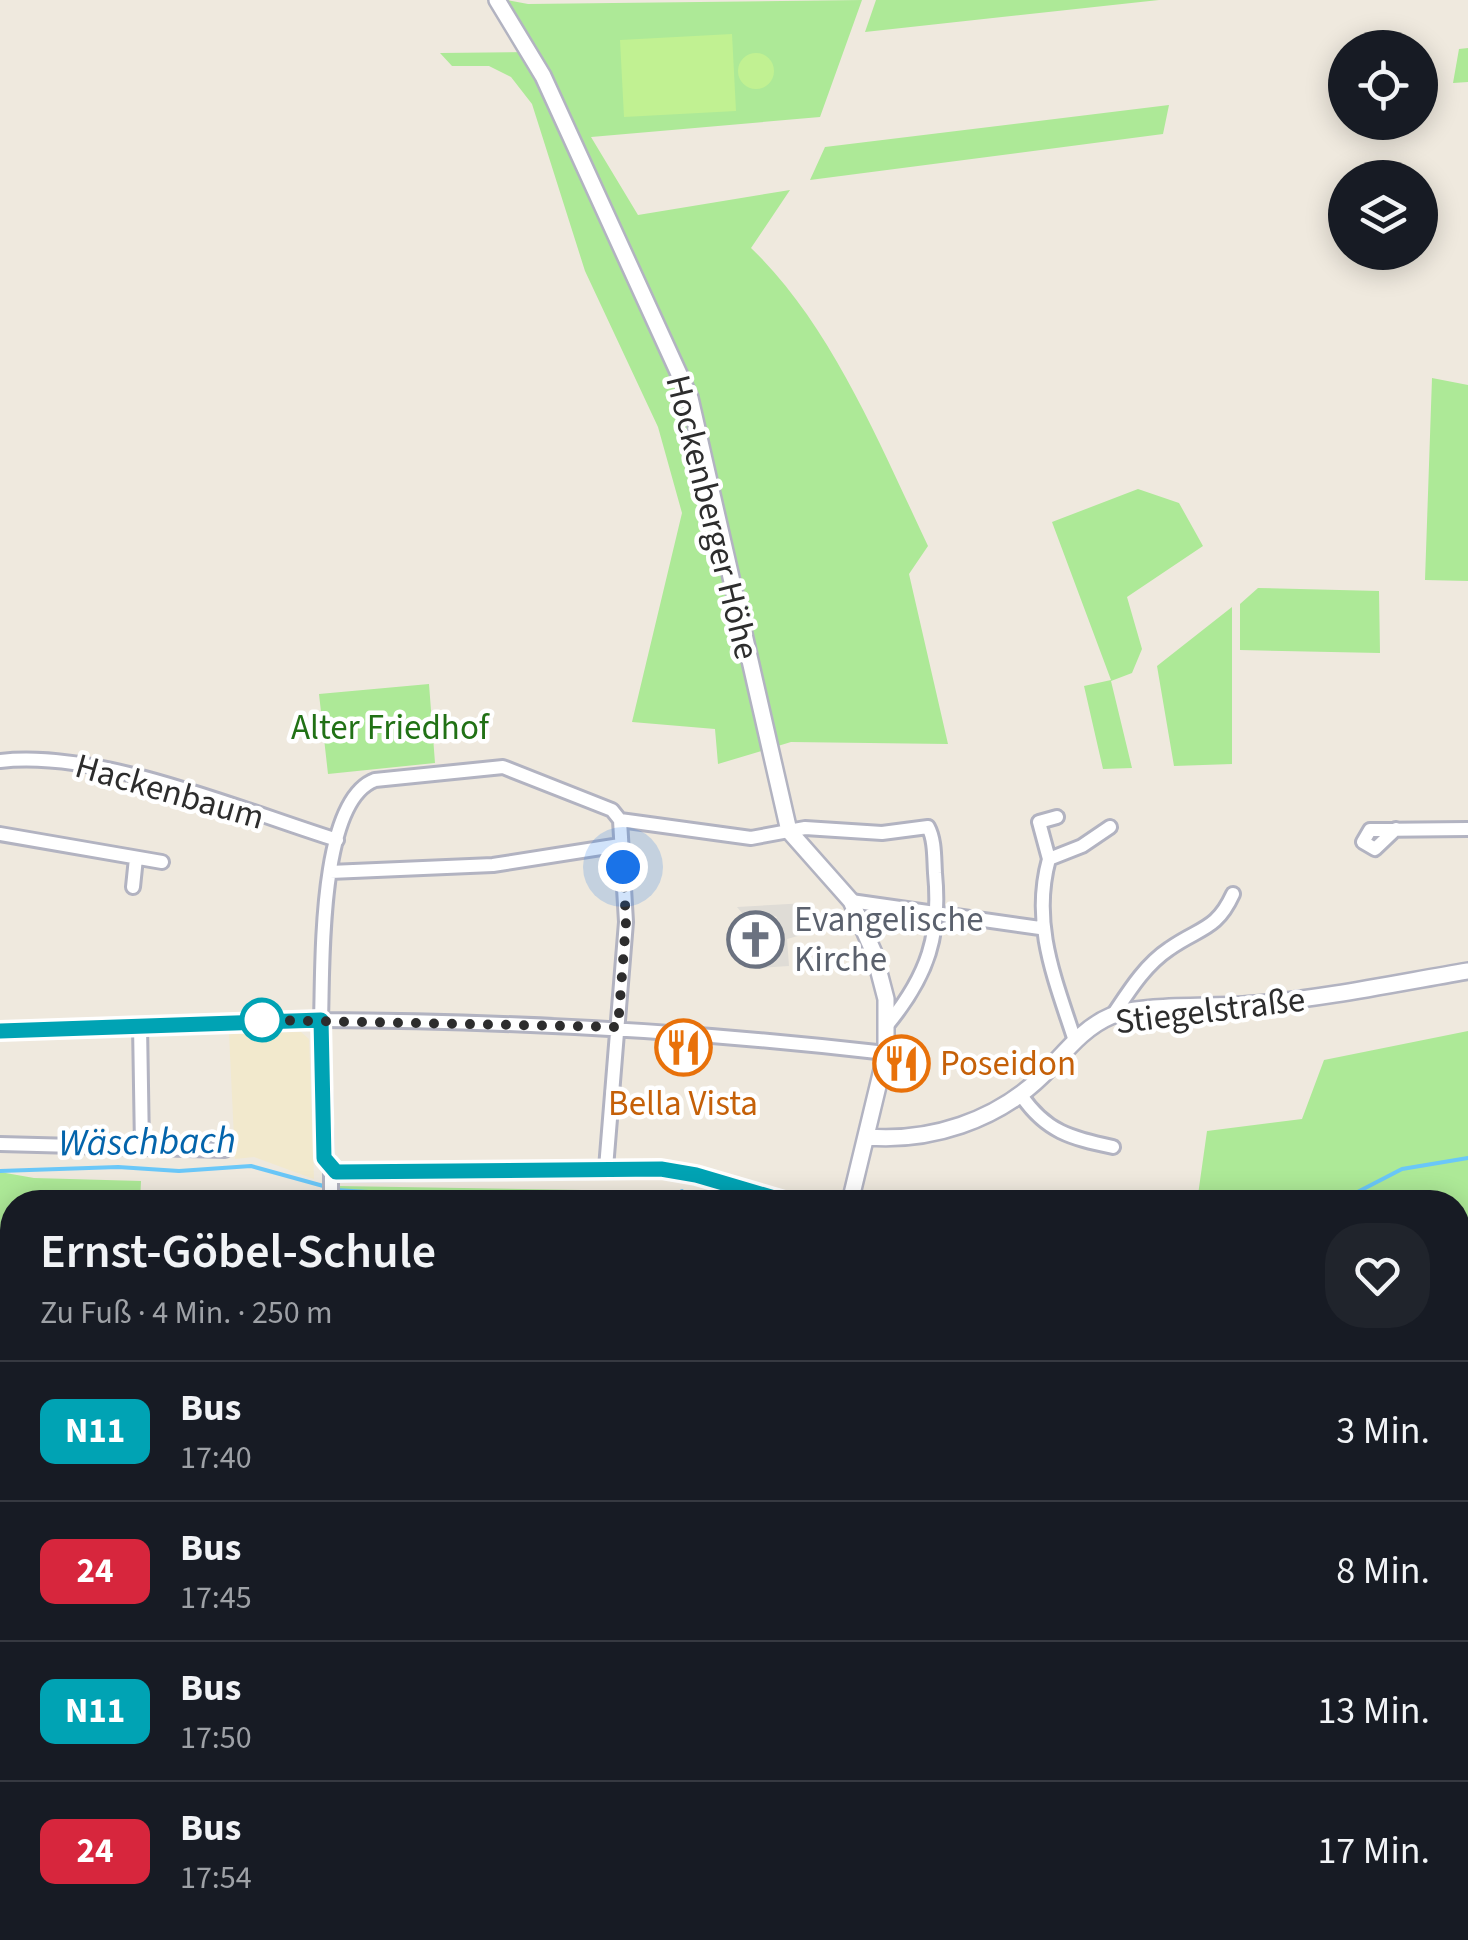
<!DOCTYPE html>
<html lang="de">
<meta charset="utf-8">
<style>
:root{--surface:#171b24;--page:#20242c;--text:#f1f3f6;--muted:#9ea1a6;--line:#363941}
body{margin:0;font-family:"Source Sans 3",sans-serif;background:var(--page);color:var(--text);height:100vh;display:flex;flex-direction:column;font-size:38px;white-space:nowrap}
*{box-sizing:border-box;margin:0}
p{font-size:32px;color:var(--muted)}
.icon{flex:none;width:55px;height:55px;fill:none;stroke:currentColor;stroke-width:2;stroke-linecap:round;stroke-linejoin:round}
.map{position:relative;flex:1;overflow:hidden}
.side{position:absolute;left:0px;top:1190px;width:1470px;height:750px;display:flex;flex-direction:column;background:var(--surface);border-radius:40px 40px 0 0;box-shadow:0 5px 25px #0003}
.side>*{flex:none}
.badge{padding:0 20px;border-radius:15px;font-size:35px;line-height:65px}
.tools{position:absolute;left:1328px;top:30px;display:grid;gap:20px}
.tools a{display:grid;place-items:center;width:110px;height:110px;border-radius:50%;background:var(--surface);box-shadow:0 5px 25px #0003;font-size:50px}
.you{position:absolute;width:50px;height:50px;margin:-25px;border:8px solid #fff;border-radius:50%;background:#1a73e8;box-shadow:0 0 0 15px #1a73e833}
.map>.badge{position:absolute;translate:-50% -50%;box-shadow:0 0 0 5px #fff}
.round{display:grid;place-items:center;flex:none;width:105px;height:105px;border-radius:40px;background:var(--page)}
.headline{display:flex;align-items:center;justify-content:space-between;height:170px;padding:0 40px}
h1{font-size:48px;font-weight:600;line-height:75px}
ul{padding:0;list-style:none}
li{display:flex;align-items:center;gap:30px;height:140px;padding:0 40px;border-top:2px solid var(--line)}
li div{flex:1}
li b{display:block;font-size:38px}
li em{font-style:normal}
li .badge{min-width:110px;font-weight:700;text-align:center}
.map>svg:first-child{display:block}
</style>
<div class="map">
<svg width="1468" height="1940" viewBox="0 0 1468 1940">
<rect width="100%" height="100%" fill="#efe9de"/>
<path fill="#f2e9cd" d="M 301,1032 L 309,1039 L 314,1179 L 254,1157 L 235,1159 L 229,1033 Z"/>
<path fill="#ade997" d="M 506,0 L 528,4 L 862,0 L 820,117 L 591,137 L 638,215 L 790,190 L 751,248 C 831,324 881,447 928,546 L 909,574 L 948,744 L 791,742 L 718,764 L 715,729 L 632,722 L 682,513 L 658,427 L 585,271 L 532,104 L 511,77 L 489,66 L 452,66 L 440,53 L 537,52 Z
M 876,0 L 1159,0 L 865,32 Z
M 1468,48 L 1468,82 L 1453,83 L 1459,49 Z
M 1169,105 L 1163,134 L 810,180 L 825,147 Z
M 1432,378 L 1468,385 L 1468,581 L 1425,580 Z
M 1138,489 L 1179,503 L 1203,546 L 1127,597 L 1142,649 L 1132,673 L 1111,681 L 1132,768 L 1103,769 L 1084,686 L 1111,680 L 1052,522 Z
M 1258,588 L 1379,591 L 1380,653 L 1240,650 L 1240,604 Z
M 1232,607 L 1232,764 L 1174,766 L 1157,666 Z
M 429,684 L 435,763 L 328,774 L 319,694 Z
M 1468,1031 L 1468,1460 L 1458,1461 L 1458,1202 L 1197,1202 L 1207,1131 L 1302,1119 L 1324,1060 Z
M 0,1172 L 34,1178 L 141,1181 L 140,1202 L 12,1202 L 12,1424 L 0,1422 Z
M 337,1186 L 582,1190 L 581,1202 L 337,1202 Z
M 594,1190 L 682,1191 L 692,1202 L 592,1202 Z
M 1468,1661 L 1468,1742 L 1458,1745 L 1458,1662 Z
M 1468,1815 L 1468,1895 L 1458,1898 L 1458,1817 Z
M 12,1876 L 12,1928 L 78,1928 L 80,1940 L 0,1940 L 0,1879 Z"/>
<path fill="#c1f192" d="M 732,34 L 736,111 L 624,117 L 620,40 Z
M738 71a18 18 0 1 1 36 0a18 18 0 1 1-36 0Z"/>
<path fill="#dfdcd6" d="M 806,903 L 816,931 L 787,939 L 789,966 L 758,968 L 754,960 L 777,917 L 761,912 L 752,925 L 737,907 Z"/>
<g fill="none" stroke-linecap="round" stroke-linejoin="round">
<path stroke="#6ac7f8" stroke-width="4" d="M 0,1171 L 118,1167 L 179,1171 L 251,1166 L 327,1187
M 336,1190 L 531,1202
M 664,1202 L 682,1191
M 1312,1202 L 1342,1200 L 1402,1169 L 1468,1158"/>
<defs>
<path id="minor" d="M 0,761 C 98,749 241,810 337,840
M 1396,829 L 1375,849 L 1363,842 L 1370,830 L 1468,829
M 0,834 L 162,862
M 1049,859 L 1039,822 L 1057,817
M 330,872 L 493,865 L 620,845
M 133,887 L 136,858
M 851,901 L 1040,928
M 1113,1015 C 1129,991 1145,965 1169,949 C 1200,927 1216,931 1233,894
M 140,1025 L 142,1147
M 1075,1041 C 1055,979 1031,924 1049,859 L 1082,846 L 1110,827
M 886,1053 C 697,1031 511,1021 321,1020 C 323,966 318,801 375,780 L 503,767 L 612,810 L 620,820 L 751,838 L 805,828 L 882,833 L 928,827 C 935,840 934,858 935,873 C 941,935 928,975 888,1024
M 1021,1095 C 1046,1132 1071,1138 1113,1147
M 0,1144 L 225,1150
M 606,1168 L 626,922 L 620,820
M 331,1169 L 331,1202
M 305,1928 L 327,1940"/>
<path id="tertiary" d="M 497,0 L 543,76 L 690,398 L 789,831 L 851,901 L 874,953 L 886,999 L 886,1053 L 850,1202
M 0,1031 L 321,1020 L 325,1157 L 336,1173 L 661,1169 L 696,1175 L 788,1202
M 867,1137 C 930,1142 996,1121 1042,1076 C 1063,1055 1082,1028 1111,1016 C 1143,1003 1218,1008 1256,1004 C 1327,998 1397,983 1468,971
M 442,1940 L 450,1928"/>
</defs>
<use href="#minor" stroke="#b2b3c1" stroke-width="18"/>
<use href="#tertiary" stroke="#b2b3c1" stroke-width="20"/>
<use href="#minor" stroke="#fff" stroke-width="12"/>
<use href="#tertiary" stroke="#fff" stroke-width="15"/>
</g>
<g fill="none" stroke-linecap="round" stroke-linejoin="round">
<defs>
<path id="line" d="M 0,1031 L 321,1020 L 324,1158 L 336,1172 L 661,1169 L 696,1175 L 788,1202"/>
</defs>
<use href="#line" stroke="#fff" stroke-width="22"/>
<use href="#line" stroke="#00a3b4" stroke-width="15"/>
<path stroke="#2d2d2d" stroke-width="10" stroke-dasharray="0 18" d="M 262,1020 L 258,1020 L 618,1027 L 626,922 L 623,867"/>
</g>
<defs>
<symbol id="church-ring" viewBox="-11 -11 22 22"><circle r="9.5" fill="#fff" stroke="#6b7280" stroke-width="1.5"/><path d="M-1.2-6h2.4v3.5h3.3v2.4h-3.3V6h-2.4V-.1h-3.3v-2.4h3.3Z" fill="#6b7280"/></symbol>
<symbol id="restaurant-ring" viewBox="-11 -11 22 22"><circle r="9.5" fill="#fff" stroke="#e8710a" stroke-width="1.5"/><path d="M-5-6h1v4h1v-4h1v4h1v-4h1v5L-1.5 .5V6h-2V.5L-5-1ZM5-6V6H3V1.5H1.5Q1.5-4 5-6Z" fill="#e8710a"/></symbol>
</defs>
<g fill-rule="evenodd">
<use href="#church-ring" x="724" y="908" width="63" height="63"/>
<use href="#restaurant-ring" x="652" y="1016" width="63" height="63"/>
<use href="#restaurant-ring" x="870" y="1032" width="63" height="63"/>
</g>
<circle fill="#fff" stroke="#00a3b4" stroke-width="5" cx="262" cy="1020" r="20"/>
<g text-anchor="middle" stroke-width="9" stroke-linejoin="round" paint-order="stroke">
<g font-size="35" fill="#2d2d2d" stroke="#fff">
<text transform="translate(713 517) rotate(76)" y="12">Hockenberger Höhe</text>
<text transform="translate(170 791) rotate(16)" y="12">Hackenbaum</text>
<text transform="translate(1210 1010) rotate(-7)" y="12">Stiegelstraße</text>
</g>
<g font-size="35" fill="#217115" stroke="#fff">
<text x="390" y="739">Alter Friedhof</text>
</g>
<g font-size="35" fill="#5b616d" stroke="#fff" text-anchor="start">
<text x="794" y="931">Evangelische<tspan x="794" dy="40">Kirche</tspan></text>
</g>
<g font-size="35" fill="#c56008" stroke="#fff" text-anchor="start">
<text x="940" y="1075">Poseidon</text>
<text x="683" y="1115" text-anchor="middle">Bella Vista</text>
</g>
<g font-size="38" font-style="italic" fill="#0364ab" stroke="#fff">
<text transform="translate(147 1141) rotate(-1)" y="13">Wäschbach</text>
</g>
</g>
</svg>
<div class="tools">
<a><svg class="icon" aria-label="locate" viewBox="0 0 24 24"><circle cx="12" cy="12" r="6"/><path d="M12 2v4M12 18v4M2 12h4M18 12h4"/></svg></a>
<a><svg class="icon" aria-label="layers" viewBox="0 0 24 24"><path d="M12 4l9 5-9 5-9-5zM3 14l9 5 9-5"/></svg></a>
</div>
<div class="you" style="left:623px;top:867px"></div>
<section class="side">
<div class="headline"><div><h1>Ernst-Göbel-Schule</h1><p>Zu Fuß · 4 Min. · 250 m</p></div><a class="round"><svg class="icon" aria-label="heart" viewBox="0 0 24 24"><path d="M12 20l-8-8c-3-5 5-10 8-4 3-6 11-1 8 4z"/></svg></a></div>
<ul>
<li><span class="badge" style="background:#00a3b4;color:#fff">N11</span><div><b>Bus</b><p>17:40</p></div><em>3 Min.</em></li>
<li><span class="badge" style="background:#d7263d;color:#fff">24</span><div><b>Bus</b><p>17:45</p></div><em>8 Min.</em></li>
<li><span class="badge" style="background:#00a3b4;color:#fff">N11</span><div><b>Bus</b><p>17:50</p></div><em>13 Min.</em></li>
<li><span class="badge" style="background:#d7263d;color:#fff">24</span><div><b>Bus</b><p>17:54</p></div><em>17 Min.</em></li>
</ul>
</section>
</div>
